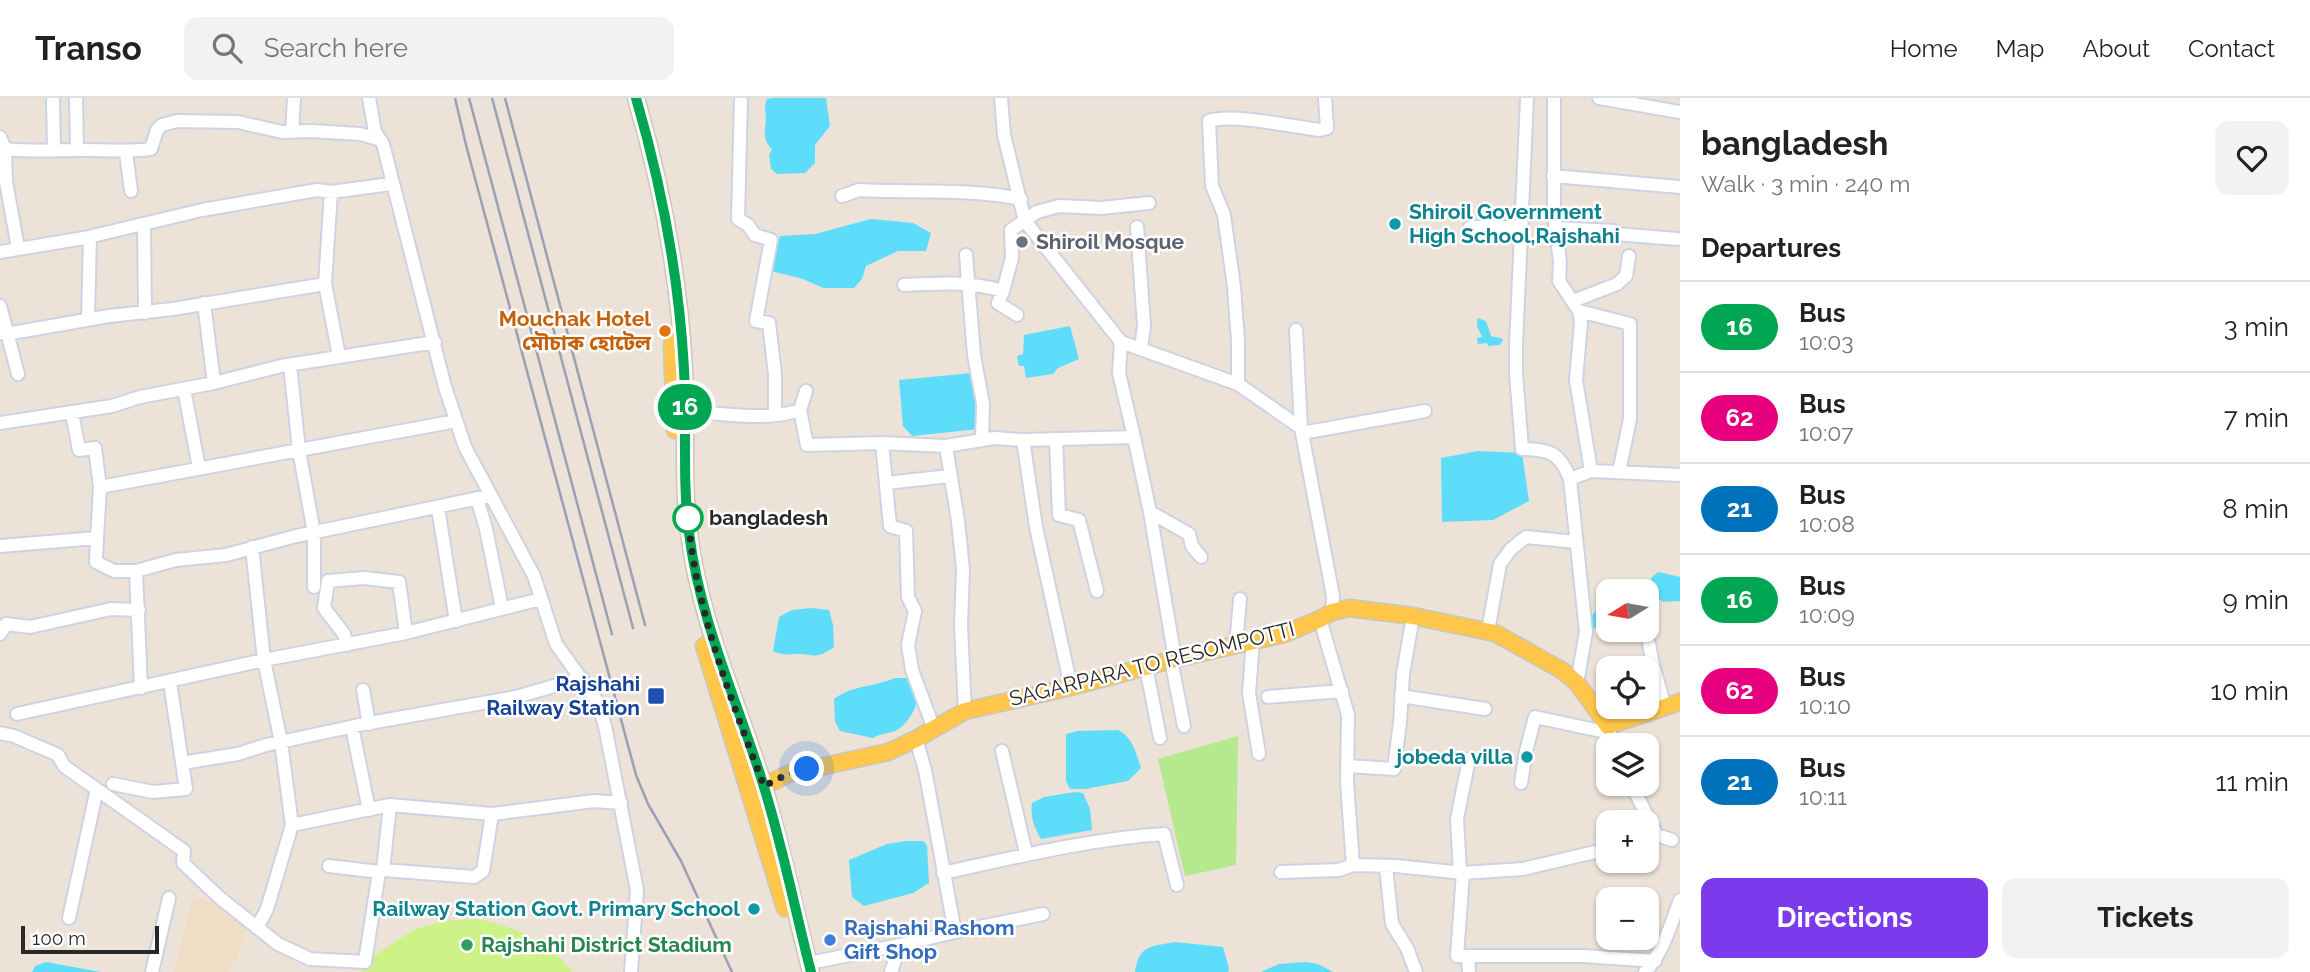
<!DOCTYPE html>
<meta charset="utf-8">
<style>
:root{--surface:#fff;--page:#f2f2f2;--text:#222;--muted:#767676;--line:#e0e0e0;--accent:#7c3aed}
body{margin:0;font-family:Raleway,"Noto Sans Bengali",sans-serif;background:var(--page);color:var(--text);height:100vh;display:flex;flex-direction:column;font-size:26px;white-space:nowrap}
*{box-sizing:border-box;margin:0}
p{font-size:23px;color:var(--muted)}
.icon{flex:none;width:38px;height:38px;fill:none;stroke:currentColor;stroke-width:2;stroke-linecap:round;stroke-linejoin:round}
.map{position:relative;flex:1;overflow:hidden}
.panel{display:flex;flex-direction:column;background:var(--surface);width:630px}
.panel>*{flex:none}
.badge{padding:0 14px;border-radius:23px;font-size:24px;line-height:46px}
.needle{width:46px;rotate:259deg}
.buttons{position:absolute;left:1596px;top:481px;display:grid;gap:14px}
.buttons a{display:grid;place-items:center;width:63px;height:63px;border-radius:14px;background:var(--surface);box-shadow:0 2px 5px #0004;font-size:35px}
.scale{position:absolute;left:21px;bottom:18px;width:138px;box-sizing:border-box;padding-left:7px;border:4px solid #282828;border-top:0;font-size:19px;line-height:24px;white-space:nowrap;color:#282828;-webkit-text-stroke:5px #fff;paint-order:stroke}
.you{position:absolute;width:35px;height:35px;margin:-18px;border:5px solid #fff;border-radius:50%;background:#1a73e8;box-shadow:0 0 0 10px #1a73e833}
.map>.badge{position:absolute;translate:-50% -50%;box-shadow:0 0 0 4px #fff}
h2{padding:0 21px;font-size:26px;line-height:63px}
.round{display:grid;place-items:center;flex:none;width:74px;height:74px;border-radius:14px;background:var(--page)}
.head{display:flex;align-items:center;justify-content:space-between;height:119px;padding:0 21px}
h1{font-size:33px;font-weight:700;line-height:52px}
.cta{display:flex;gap:14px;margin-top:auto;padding:14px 21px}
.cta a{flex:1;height:80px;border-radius:14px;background:var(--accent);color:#fff;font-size:28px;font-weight:700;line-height:80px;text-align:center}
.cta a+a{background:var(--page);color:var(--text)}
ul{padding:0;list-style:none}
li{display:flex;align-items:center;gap:21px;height:91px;padding:0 21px;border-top:2px solid var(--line)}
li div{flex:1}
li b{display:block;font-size:26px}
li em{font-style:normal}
li .badge{min-width:77px;font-weight:700;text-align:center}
header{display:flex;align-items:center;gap:42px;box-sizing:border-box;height:98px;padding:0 35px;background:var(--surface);border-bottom:2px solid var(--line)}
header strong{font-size:33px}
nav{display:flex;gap:38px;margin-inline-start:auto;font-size:24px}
.search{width:490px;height:63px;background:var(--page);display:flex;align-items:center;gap:18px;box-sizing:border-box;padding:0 24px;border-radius:14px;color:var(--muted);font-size:26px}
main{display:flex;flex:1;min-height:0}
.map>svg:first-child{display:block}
</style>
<header>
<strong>Transo</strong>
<div class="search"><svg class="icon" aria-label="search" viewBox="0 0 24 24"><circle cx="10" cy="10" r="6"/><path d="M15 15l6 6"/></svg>Search here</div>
<nav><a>Home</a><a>Map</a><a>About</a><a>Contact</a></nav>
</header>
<main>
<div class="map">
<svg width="1680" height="874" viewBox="0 0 1680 874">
<rect width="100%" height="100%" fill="#ece2d7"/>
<path fill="#f0dec4" d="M 193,799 L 250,814 L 237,862 L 232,861 L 229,874 L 174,874 Z"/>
<path fill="#b4e98d" d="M 1238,638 L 1236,767 L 1185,778 L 1158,661 Z"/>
<path fill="#cdf287" d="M 478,821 C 516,830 548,841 572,874 L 361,874 L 365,864 L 413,832 L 442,823 Z"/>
<path fill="#5eddfb" d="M 773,0 L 826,0 L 830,28 L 815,47 L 815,65 L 805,75 L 777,76 L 771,71 L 769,57 L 772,51 C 761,40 766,32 766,18 C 765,11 764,9 767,1 Z
M 871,121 L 913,125 L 931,135 L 926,153 L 898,153 L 866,168 L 862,181 L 854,190 L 823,190 L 803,181 L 771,173 L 780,138 L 815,136 Z
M 1477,220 L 1486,223 L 1491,238 L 1503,241 L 1500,247 L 1488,248 L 1487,245 L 1478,246 L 1477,240 L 1482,239 L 1477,228 Z
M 1070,228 L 1079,261 L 1058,270 L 1053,276 L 1026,280 L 1024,268 L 1019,268 L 1017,258 L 1023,256 L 1024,237 Z
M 972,275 L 979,287 L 979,331 L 912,338 L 903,328 L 899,282 Z
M 1478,353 L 1522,355 L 1529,403 L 1493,422 L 1442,424 L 1441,360 Z
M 1658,474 L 1680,479 L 1680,503 L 1663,504 L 1652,495 L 1651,480 Z
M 1608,507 L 1608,531 L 1590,530 L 1590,521 L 1596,512 L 1605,511 Z
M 811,510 L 829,512 L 833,527 L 834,549 C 814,563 816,555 796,556 C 786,557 782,557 773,553 L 779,519 L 792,512 Z
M 895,580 L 906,580 L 918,602 C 914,614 906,628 895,633 C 887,636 881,635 873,640 L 840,633 L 835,624 L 834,601 C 852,587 875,589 895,580 Z
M 1118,632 C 1132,638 1136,655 1141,670 L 1128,683 L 1085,691 L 1070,691 L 1066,683 L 1066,636 L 1077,633 Z
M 1075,694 L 1083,695 L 1090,711 L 1092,732 L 1041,741 C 1034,730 1030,717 1032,705 L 1044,699 Z
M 906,743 L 923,743 L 927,747 L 929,785 L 913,795 L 864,808 L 852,799 L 849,762 L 887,746 Z
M 1175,844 L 1223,849 L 1229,870 L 1228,874 L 1135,874 C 1139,846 1151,849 1175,844 Z
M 46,864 L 101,874 L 32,874 L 35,868 Z
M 1306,864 L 1318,866 L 1333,874 L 1261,874 L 1279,866 Z"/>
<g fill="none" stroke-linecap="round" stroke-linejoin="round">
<defs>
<path id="minor" d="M 53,0 L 54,52
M 76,0 L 77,52
M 369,0 L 375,34 L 383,46 L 445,289 L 465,349 L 534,478 L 556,546 L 597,603 L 605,628 L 637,792 L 631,874
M 741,0 L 738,121 L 748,127 L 755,137 L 771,142 L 756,223 L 769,225 L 775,276 L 775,317
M 1001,0 L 1004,37 L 1025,123 L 1121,244 L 1238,286 L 1301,330 L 1333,498 L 1332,514
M 1527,0 L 1516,247 L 1516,275 L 1522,351 C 1549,352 1559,353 1570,381 L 1591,373 L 1680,377
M 1554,0 L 1554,117 L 1560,164 L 1559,183 L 1579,213 L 1581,225 L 1576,282 L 1591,373
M 1599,0 L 1680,14
M 292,34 L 294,0
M 0,39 L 5,51 C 32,54 57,52 84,52 C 107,52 128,54 151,51 L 157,32 L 162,27 L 177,23 L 238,24 L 282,34 L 311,33 L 360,36 L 378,41
M 5,51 L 6,84 L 18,150
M 126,54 L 131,93
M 1553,78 L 1680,89
M 331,94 L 325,186 L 339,258
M 842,98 L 859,92 C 913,95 968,90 1021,101
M 144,126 L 145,215
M 1137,129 L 1144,228 L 1141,251
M 1470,129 L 1521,129
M 1555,130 L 1614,133 L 1616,136 L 1677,141
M 0,154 L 84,140 L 202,112 L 317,92 L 331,94 L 391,86
M 966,157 L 974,257 L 983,306 L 982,342
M 904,187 C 938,185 970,183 1003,193 L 1012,160 L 1011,132 L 1037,114 L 1059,108 L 1101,110 L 1149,105
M 1003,193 L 998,205 L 1017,217
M 1573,203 L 1617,186 L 1626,178 L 1629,158
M 204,205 L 214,285
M 0,208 L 18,276
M 1579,213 L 1630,226 L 1630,321 L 1619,374
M 88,221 L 90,139
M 1296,232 L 1301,330
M 0,235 L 6,236 L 109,218 L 173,211 L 325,186
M 290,267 L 299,352 L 314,435 L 314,489
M 1238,286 L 1238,243 L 1234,189 L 1224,117 L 1212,88 L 1209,23 C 1231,15 1294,29 1320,32 L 1327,30 L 1325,0
M 184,291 L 199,370
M 800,312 L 807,347 L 882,345 L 946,348 L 958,423 L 963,471 L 961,528 L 965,613
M 685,313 C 722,315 765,324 800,312 L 806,293
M 0,325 L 112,308 L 140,299 L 214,285 L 281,268 L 435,244
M 1302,335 L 1425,313
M 1134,339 L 1150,414 L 1175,561
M 1056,341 L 1059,417 L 1079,422 L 1097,493
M 1023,342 L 1036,429 L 1071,589
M 882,345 L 890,428 L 906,433 L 908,499 L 915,513 L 908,547 L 912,572 L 934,631
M 946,348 L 994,340 L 1023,342 L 1134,339 L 1119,275 L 1121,244
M 1570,381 L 1586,534 L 1577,585
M 886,385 L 950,378
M 100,389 L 456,323
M 477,400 L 486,431 L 502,510
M 438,410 L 456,523
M 1150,414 L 1189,436 L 1192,448 L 1201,459
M 97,440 L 96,464 L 114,473 L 136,473 L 176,462 L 226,457 L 296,438 L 489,398
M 0,448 L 97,440 L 100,389 L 95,350 L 79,352 L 72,315
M 252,449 L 264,562 L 281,644 L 292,727 L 267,811 L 257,830
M 136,473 L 141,590
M 1320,521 L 1348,617 L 1347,684 L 1353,767 L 1396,768 L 1463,775 L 1523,771 L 1608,751
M 1488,533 L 1500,466 L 1511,451 L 1526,439 L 1576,444
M 0,536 L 6,526 L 30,529 L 111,511 L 139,512
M 1253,543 L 1249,595 L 1259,656
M 1649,546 L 1653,567 L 1665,609
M 347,547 L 344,536 L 324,510 L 328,483 L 364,480 L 399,484 L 406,535
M 1236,547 L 1240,501
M 1171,562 L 1184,628
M 1146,569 L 1160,640
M 363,592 L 369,626
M 1401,598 L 1485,611
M 1268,599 L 1342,593
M 17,616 L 264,562 L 406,535 L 541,501
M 352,629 L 369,712
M 0,635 L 14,638 L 58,657 L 64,668 L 184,753 L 183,765 L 220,800 L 278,846 L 310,861 L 365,864 L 379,774 L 383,772
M 1002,653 L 1026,755
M 182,665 L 238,656 L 266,647 L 364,626 L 516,599 L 582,580
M 1347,668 L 1394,671 L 1400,624 L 1403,576 L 1413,518
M 1521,685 L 1526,653 L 1535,619 L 1610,635
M 113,686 L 153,694 L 186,691 L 170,584
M 1631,686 L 1657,737 L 1672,742
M 390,707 L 383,772 L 474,779 L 483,773 L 492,716 L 594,703 L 621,705
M 292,727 L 390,707 L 492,716
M 329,768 L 379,774
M 1386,769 L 1392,826 L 1407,850 L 1416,874
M 1281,774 L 1339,772 L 1353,767
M 943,775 C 1017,759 1089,741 1164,736 L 1177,787
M 1460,775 L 1457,721 L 1469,661
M 1463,775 L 1457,858 L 1583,858 L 1655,863
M 69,820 L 97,691
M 955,834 L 1043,816
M 1468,858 L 1469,874
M 809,865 L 900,847 L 955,834 L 925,672 L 916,641
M 152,874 L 169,800
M 891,874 L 900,847
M 1645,874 C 1664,853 1670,828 1680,802"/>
<path id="major" d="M 636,0 C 662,89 679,179 684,271 C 687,326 682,381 689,435 C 700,525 738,604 764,689 C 782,750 795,813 811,874
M 672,246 L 675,332
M 704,548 L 785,810
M 764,688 L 788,676 L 888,654 L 916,641 L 965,613 L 1071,589 L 1175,561 L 1284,536 L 1320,521 L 1332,514 L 1349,510 L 1413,518 L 1495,535 L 1563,573 L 1577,585 L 1608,628 L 1680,604"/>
</defs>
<use href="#minor" stroke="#cdd3e3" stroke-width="16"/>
<use href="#major" stroke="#c7c7c7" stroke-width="19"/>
<use href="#minor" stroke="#fff" stroke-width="12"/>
<use href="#major" stroke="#ffc64a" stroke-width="16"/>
<path stroke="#9aa0b5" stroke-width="2.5" d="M 455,0 L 466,47 L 636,677 L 648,706 L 681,763 L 732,874
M 469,0 L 612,536
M 492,0 L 633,530
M 505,0 L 645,527"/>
</g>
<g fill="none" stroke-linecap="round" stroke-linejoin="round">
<defs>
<path id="line" d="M 636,0 C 662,89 679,179 684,271 C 687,326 682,381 689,435 C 700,524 738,604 764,689 C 783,750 795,812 811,874"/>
</defs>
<use href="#line" stroke="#fff" stroke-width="16"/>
<use href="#line" stroke="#00a651" stroke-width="10"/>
<path stroke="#282828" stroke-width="7" stroke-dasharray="0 12.6" d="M 688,420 L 688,418 C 695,511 731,601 764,688 L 788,676 L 807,671"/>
</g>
<g fill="#0f9aa8" stroke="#fff" stroke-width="2.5">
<circle cx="1395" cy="126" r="7"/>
<circle cx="1527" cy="659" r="7"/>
<circle cx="754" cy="811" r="7"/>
</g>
<circle fill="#6b7280" stroke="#fff" stroke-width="2.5" cx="1022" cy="144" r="7"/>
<circle fill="#e8710a" stroke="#fff" stroke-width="2.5" cx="665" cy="233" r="7"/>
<circle fill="#fff" stroke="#00a651" stroke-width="3.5" cx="688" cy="420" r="14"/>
<rect fill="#1a4fb4" stroke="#fff" stroke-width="2.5" x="647" y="589" width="18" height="18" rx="3.5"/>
<circle fill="#3f7fe0" stroke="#fff" stroke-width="2.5" cx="830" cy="842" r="7"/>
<circle fill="#2e9e5b" stroke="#fff" stroke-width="2.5" cx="467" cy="847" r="7"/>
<g text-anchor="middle" stroke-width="5" stroke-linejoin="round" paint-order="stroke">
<g font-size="21" font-weight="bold" fill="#0d838f" stroke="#fff" text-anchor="end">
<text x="1409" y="121" text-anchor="start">Shiroil Government<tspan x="1409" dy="24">High School,Rajshahi</tspan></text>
<text x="1513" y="666">jobeda villa</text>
<text x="740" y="818">Railway Station Govt. Primary School</text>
</g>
<g font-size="21" font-weight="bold" fill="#5b616d" stroke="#fff" text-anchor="start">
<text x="1036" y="151">Shiroil Mosque</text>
</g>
<g font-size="21" font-weight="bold" fill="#c56008" stroke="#fff" text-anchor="end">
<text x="651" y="228">Mouchak Hotel<tspan x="651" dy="24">মৌচাক হোটেল</tspan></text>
</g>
<g font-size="21" font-weight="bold" fill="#282828" stroke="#fff" text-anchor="start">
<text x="709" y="427">bangladesh</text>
</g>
<g font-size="21" fill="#282828" stroke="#fff">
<text transform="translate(1152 566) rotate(-14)" y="7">SAGARPARA TO RESOMPOTTI</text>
</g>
<g font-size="21" font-weight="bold" fill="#164399" stroke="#fff" text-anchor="end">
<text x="640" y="593">Rajshahi<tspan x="640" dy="24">Railway Station</tspan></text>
</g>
<g font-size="21" font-weight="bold" fill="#366cbe" stroke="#fff" text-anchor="start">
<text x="844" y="837">Rajshahi Rashom<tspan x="844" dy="24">Gift Shop</tspan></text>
</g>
<g font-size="21" font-weight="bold" fill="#27864d" stroke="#fff" text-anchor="start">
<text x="481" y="854">Rajshahi District Stadium</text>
</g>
</g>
</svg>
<div class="buttons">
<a><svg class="needle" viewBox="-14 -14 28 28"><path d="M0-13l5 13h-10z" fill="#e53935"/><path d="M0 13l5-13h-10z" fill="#767676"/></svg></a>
<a><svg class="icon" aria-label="locate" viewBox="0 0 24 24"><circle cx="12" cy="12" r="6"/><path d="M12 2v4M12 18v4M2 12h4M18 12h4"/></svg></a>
<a><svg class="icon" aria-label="layers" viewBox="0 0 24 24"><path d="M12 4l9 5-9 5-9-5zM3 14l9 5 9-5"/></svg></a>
<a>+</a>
<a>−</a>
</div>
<div class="scale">100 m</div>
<div class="you" style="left:807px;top:671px"></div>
<b class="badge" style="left:685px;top:309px;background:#00a651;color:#fff">16</b>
</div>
<section class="panel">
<div class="head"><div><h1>bangladesh</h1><p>Walk · 3 min · 240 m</p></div><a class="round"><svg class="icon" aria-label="heart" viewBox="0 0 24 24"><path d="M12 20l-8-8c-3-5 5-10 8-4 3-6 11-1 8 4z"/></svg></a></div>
<h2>Departures</h2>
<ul>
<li><span class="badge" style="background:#00a651;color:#fff">16</span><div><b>Bus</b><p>10:03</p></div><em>3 min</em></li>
<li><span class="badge" style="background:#e6007e;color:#fff">62</span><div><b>Bus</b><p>10:07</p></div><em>7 min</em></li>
<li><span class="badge" style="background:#0072bc;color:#fff">21</span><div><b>Bus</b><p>10:08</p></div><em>8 min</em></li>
<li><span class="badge" style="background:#00a651;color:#fff">16</span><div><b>Bus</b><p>10:09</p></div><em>9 min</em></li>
<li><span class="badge" style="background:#e6007e;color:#fff">62</span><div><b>Bus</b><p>10:10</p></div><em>10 min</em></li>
<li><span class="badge" style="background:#0072bc;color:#fff">21</span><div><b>Bus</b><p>10:11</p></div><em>11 min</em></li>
</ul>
<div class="cta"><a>Directions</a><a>Tickets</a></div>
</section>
</main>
